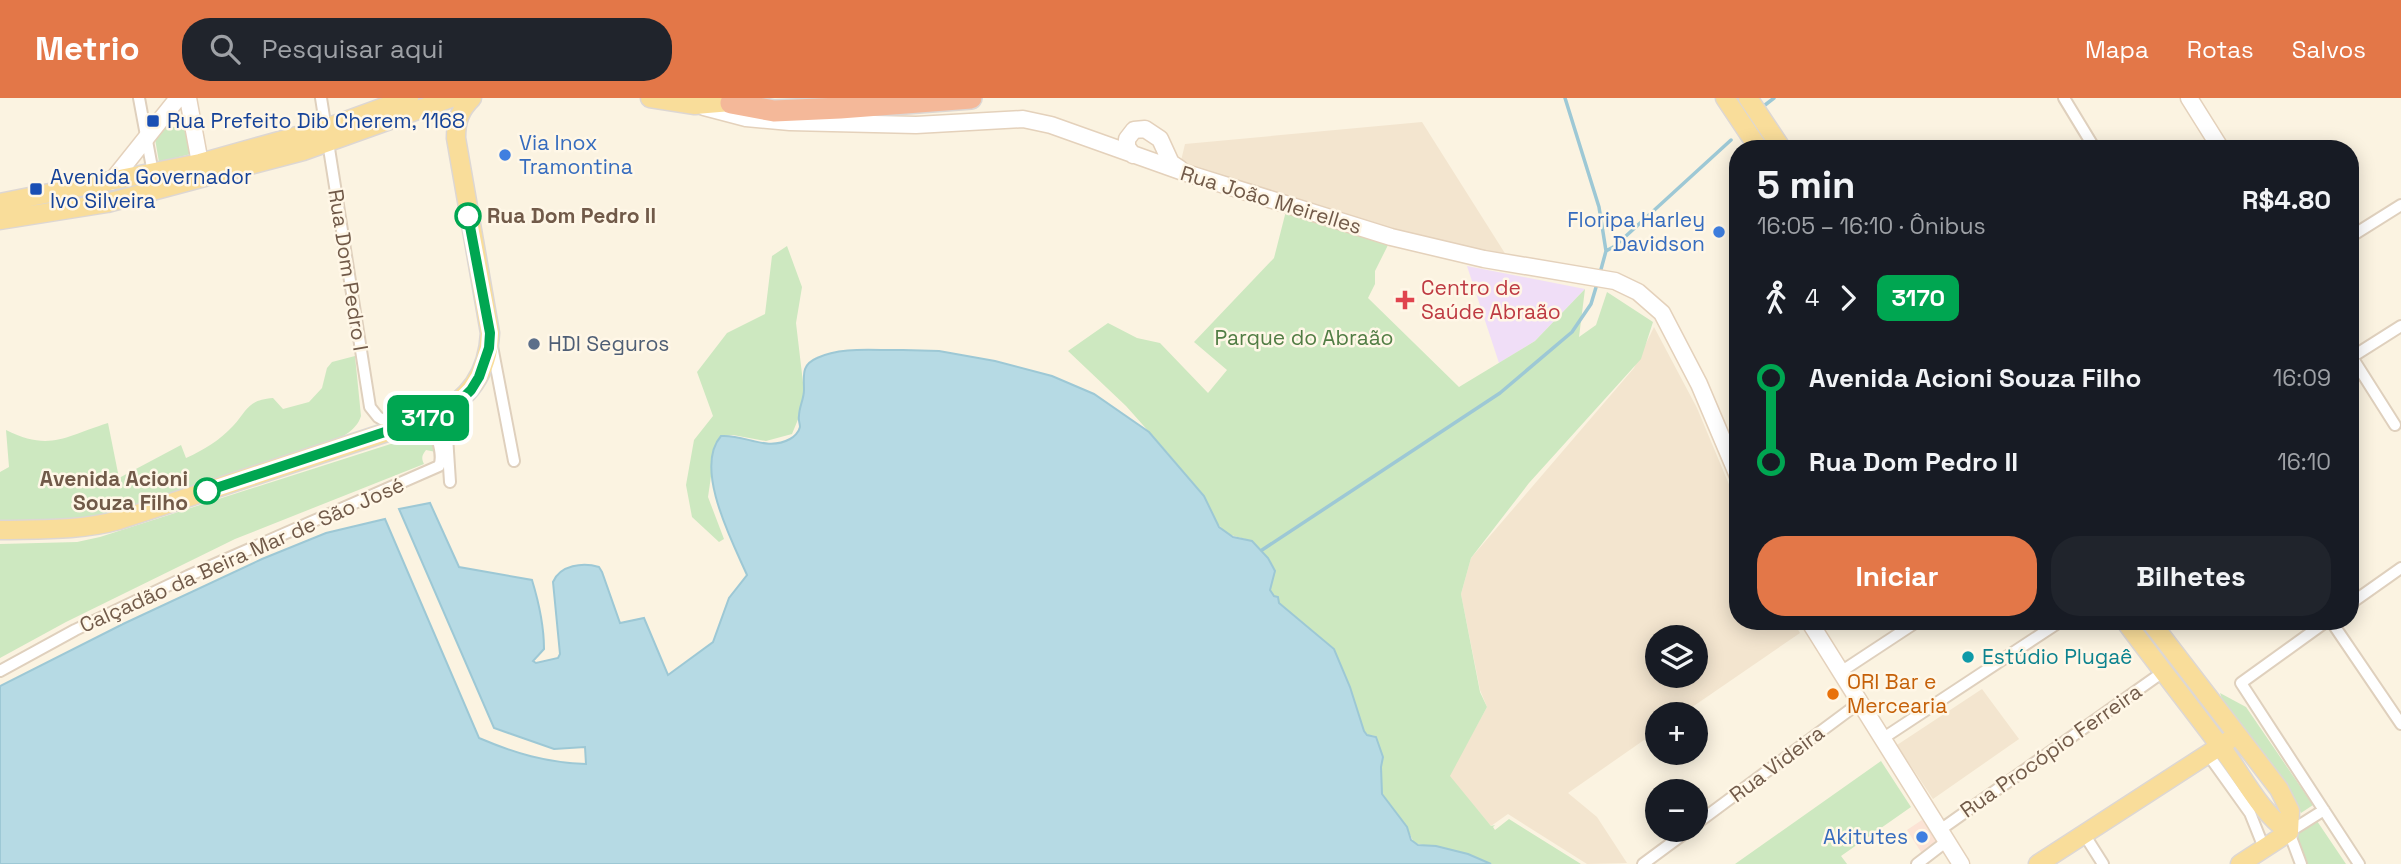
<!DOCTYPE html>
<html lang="pt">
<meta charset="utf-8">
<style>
:root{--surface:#171b24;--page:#20242c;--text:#f1f3f6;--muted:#9ea1a6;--accent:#e37748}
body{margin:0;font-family:"Space Grotesk",sans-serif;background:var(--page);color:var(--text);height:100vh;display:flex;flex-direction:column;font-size:26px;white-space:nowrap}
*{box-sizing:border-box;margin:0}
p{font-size:23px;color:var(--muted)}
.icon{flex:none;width:38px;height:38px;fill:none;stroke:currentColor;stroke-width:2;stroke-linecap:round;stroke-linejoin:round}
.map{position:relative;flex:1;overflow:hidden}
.sheet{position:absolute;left:1729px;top:42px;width:630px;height:490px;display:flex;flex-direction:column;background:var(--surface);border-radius:28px;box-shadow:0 4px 18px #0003}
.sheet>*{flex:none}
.badge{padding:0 14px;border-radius:10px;font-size:24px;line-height:46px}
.controls{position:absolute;left:1645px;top:527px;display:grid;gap:14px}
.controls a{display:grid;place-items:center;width:63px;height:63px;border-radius:50%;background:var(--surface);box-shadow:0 4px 18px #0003;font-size:35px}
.map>.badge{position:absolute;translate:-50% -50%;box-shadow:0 0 0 4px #fff}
.legs{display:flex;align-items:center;gap:10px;height:77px;padding:0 28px;font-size:23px}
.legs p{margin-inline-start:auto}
.headline{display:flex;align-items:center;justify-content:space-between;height:119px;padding:0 28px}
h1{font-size:38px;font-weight:700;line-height:52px}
.cta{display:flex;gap:14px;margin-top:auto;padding:14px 28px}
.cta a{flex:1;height:80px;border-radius:28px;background:var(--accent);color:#fff;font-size:28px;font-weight:700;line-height:80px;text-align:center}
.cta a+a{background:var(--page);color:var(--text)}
ul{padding:0 28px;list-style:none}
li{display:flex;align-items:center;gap:24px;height:84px;font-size:26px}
li i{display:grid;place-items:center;width:10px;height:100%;margin:0 9px;background:currentColor}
li i::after{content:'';width:18px;height:18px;margin:-9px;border:5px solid;border-radius:50%;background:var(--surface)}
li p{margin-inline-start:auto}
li:first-child i{background:linear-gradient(#0000 50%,currentColor 0)}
li:last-child i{background:linear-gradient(currentColor 50%,#0000 0)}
header{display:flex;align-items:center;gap:42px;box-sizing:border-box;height:98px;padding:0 35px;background:var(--accent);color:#fff}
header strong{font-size:33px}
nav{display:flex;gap:38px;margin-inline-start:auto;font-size:24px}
.search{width:490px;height:63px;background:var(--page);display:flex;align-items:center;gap:18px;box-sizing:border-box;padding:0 24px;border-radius:28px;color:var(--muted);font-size:26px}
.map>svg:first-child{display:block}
</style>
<header>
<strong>Metrio</strong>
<div class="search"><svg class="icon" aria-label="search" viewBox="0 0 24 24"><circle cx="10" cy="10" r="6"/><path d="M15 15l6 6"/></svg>Pesquisar aqui</div>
<nav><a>Mapa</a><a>Rotas</a><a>Salvos</a></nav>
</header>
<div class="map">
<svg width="2401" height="766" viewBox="0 0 2401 766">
<rect width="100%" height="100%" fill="#fbf3e1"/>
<path fill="#f3e5cf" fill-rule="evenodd" d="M 1422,24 L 1506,157 L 1426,141 L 1180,67 L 1185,46 Z
M 1654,229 L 1697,310 L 1738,408 L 1738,523 L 1793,523 L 1800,535 L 1682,616 L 1657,616 L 1657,633 L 1568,695 L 1597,719 L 1627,765 L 1587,766 L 1508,716 L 1491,728 L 1449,678 L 1487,609 L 1480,592 L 1461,496 L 1471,460 L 1634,270 ZM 1657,539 L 1696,539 L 1696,578 L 1657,578 Z
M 1982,591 L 2019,641 L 1933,701 L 1897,647 Z"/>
<path fill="#fce3d5" d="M 1922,722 L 1938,745 L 1923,757 L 1907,732 Z"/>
<path fill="#f0def7" d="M 1467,168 L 1585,191 L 1535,243 L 1499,265 Z"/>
<path fill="#cde8c0" d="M 176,29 L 186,33 L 191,56 L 159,64 L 155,41 L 163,30 Z
M 1286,113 L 1389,145 L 1375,173 L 1375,186 L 1368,200 L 1459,289 L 1535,243 L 1585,191 L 1579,239 L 1596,227 L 1607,194 L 1653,224 L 1641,261 L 1529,385 L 1471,460 L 1461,496 L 1480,594 L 1487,609 L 1450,678 L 1491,728 L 1495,727 L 1493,729 L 1495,732 L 1509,721 L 1581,766 L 1489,766 L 1468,756 L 1414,745 L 1407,730 L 1382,696 L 1381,669 L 1383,659 L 1375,638 L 1368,637 L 1364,633 L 1334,551 L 1279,505 L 1271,494 L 1252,443 L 1227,436 L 1217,425 L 1204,398 L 1167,354 L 1126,308 L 1068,253 L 1108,225 L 1137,240 L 1160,245 L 1208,295 L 1227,272 L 1194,244 L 1274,160 Z
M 787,148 L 802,189 L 796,225 L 804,293 L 799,319 L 792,336 L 766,343 L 733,337 L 721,338 L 716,344 L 708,399 L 724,441 L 719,444 L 692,419 L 686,387 L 694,342 L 713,318 L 697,274 L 727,235 L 765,216 L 772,158 Z
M 355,258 L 361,318 C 357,332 342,339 329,346 L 96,420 L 0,424 L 0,374 L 9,369 L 6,332 C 50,354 66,338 108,325 L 119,380 L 181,347 L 186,360 C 204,352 220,342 233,328 C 248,312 247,302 273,300 L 283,311 L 309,304 L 322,290 L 327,270 L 332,264 Z
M 425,335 L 431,340 L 436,354 L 426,352 C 422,357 421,360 424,366 L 235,441 L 66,524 L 0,560 L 0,446 L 77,444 L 100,439 Z
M 2134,523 L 2145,523 L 2231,632 L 2220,632 Z
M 2220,595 L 2246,609 L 2313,707 L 2301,715 L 2292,696 L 2278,676 L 2225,610 Z
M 1881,663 L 1911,709 L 1841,758 L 1847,766 L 1735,766 Z
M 2317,723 L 2346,766 L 2306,766 L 2297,736 Z"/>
<path fill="#b6dae4" stroke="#9dc8d5" stroke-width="2" d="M 903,252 L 939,253 L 995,263 L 1052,278 L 1094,296 L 1149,334 L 1204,398 L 1219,429 L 1233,439 L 1252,443 L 1268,460 L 1275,473 L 1270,492 L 1274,498 L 1278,499 L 1279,505 L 1334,551 L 1350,589 L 1364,633 L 1367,637 L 1376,639 L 1383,659 L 1381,669 L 1382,696 L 1407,729 L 1411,742 L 1418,747 L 1436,748 L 1468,756 L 1491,766 L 0,766 L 0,588 L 123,526 L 262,461 L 326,435 L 385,421 L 479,640 C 514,655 547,665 586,666 L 585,649 L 554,651 L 494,630 L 399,411 L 430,405 L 459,469 L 532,482 C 539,505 544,526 544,551 L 533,563 L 536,565 L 558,560 L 560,556 L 553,484 C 560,467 583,464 599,469 L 602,474 L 620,525 L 644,520 L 668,577 L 713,544 L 729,500 L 747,477 C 733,445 693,370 721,338 C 745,336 766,354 790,341 C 794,339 799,334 800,329 C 800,325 798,322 799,318 C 799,309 804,301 804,292 C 804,277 801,267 817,260 C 842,248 876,253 903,252 Z"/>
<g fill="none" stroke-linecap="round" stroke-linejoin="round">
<path stroke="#9dc8d5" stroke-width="3.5" d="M 1565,0 L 1599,109 L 1606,153
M 1765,7 L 1774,0
M 1600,175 L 1606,153 L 1615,148 L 1731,42
M 1262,452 L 1500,295 L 1572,234 L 1591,206 L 1597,186"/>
<defs>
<path id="street" d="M 139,0 L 153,75
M 321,0 L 370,309 L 378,319 L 397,330
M 2064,0 L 2095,51
M 2350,139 L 2401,107
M 492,248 L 514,363
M 2350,256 L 2395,327
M 2352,259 L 2401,228
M 433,319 L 447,338 L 450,384
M 2350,506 L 2401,470
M 2327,523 L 2241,585 L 2359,766
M 2331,523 L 2401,626
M 0,573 L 75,532 L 188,478 L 439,368 C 445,356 434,334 433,319
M 1839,575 L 1918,523
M 1882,641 L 2061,523
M 2207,655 L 2250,715 L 2264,750
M 1696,726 L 1859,605
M 1940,732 L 2163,574
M 2084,736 L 2103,766
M 1643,766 L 1689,732
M 1917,766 L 1947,743
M 2301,766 L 2289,734 L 2324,712"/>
<path id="secondary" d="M 188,0 L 200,65
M 2189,0 L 2221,51
M 704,9 L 746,20 L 790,24 L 916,27 L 1023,21 L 1051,27 L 1183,74 L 1391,139 L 1484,161 L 1615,183 L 1638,194 L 1662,215 L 1699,286 L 1738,378
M 1133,57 L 1127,49 L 1127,41 L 1134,32 L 1145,31 L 1160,41 L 1171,65 L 1180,71
M 111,84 L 178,0
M 1809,523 L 1961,766"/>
<path id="primary" d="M 650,0 L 695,7 L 743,3
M 1725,0 L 1759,51
M 1748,0 L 1782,51
M 0,105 L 200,65 L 326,30 L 409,0
M 0,122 L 107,105 L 303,53 L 451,0
M 0,432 C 40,431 80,433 119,422 L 433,319 C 469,302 488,275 490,235 L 456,40 C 456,22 460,12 472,0
M 2125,523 C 2159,569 2195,614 2229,660 C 2247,686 2263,716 2289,734
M 2150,523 L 2279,691 L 2290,713 L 2289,734
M 2038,766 L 2228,643
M 2240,766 L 2289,734"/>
<path id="highway" d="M 731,5 L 774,13 L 840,10 L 971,0"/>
</defs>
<use href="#street" stroke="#dfd0bd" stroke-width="14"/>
<use href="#secondary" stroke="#e4d1bb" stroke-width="19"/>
<use href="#primary" stroke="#ddd7d3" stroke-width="21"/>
<use href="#highway" stroke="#ddd7d3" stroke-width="24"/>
<use href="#street" stroke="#fff" stroke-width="10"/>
<use href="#secondary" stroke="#fff" stroke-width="16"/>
<use href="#primary" stroke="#f9dd9a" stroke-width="18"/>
<use href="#highway" stroke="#f4b899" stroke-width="21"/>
</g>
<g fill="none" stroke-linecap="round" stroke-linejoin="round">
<defs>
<path id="line-1" d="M 207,393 L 433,318 L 460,303 L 471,292 L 479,279 L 489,250 L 490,235 L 468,118"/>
</defs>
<use href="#line-1" stroke="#fff" stroke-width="16"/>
<use href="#line-1" stroke="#00a651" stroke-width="10"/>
</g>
<g fill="#1a4fb4" stroke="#fff7e7" stroke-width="2.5">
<rect x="146" y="16" width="14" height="14" rx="3.5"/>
<rect x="29" y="84" width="14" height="14" rx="3.5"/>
</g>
<g fill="#3f7fe0" stroke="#fff7e7" stroke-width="2.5">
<circle cx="505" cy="57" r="7"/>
<circle cx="1719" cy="134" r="7"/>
<circle cx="1922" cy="739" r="7"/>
</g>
<g fill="#fff" stroke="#00a651" stroke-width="3.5">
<circle cx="468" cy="118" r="12"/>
<circle cx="207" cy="393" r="12"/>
</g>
<path fill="#e0444e" stroke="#fff7e7" stroke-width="2.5" d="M1401.5 191.5h7v7h7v7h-7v7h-7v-7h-7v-7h7z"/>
<circle fill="#5c6f8a" stroke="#fff7e7" stroke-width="2.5" cx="534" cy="246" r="7"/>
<circle fill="#0f9aa8" stroke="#fff7e7" stroke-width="2.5" cx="1968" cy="559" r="7"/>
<circle fill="#e8710a" stroke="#fff7e7" stroke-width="2.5" cx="1833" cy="596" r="7"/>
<g text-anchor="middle" stroke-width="5" stroke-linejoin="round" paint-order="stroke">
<g font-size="21" fill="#164399" stroke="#fff7e7" text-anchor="start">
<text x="167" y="30">Rua Prefeito Dib Cherem, 1168</text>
<text x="50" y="86">Avenida Governador<tspan x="50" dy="24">Ivo Silveira</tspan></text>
</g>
<g font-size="21" fill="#366cbe" stroke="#fff7e7" text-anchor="end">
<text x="519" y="52" text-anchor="start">Via Inox<tspan x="519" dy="24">Tramontina</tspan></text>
<text x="1705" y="129">Floripa Harley<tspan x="1705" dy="24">Davidson</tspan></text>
<text x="1908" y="746">Akitutes</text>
</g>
<g font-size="21" fill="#715a49" stroke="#fff7e7">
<text transform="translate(1271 102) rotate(17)" y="7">Rua João Meirelles</text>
<text transform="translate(348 172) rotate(81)" y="7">Rua Dom Pedro I</text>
<text transform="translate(242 457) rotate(-24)" y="7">Calçadão da Beira Mar de São José</text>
<text transform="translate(2051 653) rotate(-35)" y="7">Rua Procópio Ferreira</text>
<text transform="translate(1777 666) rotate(-37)" y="7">Rua Videira</text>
</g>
<g font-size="21" font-weight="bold" fill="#715a49" stroke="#fff7e7" text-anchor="start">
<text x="487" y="125">Rua Dom Pedro II</text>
<text x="188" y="388" text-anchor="end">Avenida Acioni<tspan x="188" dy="24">Souza Filho</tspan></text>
</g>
<g font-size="21" fill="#be3a42" stroke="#fff7e7" text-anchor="start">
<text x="1421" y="197">Centro de<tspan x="1421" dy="24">Saúde Abraão</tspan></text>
</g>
<g font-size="21" fill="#517d44" stroke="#fff7e7">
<text x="1304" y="247">Parque do Abraão</text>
</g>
<g font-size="21" fill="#4e5e75" stroke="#fff7e7" text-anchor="start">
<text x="548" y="253">HDI Seguros</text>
</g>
<g font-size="21" fill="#0d838f" stroke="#fff7e7" text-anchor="start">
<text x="1982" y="566">Estúdio Plugaê</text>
</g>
<g font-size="21" fill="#c56008" stroke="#fff7e7" text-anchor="start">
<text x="1847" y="591">ORI Bar e<tspan x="1847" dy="24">Mercearia</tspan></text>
</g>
</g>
</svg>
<div class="controls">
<a><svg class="icon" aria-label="layers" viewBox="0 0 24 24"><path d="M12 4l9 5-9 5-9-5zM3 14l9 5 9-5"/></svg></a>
<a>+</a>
<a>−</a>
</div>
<b class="badge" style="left:428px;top:320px;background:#00a651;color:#fff">3170</b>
<section class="sheet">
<div class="headline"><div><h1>5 min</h1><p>16:05 – 16:10 · Ônibus</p></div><b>R$4.80</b></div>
<div class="legs"><svg class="icon" aria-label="walk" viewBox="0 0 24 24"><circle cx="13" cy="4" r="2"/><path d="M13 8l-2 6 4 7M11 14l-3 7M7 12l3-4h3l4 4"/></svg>4<svg class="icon" aria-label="forward" viewBox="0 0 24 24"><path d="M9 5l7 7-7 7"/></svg><b class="badge" style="background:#00a651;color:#fff">3170</b></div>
<ul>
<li><i style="color:#00a651"></i><b>Avenida Acioni Souza Filho</b><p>16:09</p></li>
<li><i style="color:#00a651"></i><b>Rua Dom Pedro II</b><p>16:10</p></li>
</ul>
<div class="cta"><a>Iniciar</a><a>Bilhetes</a></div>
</section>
</div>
